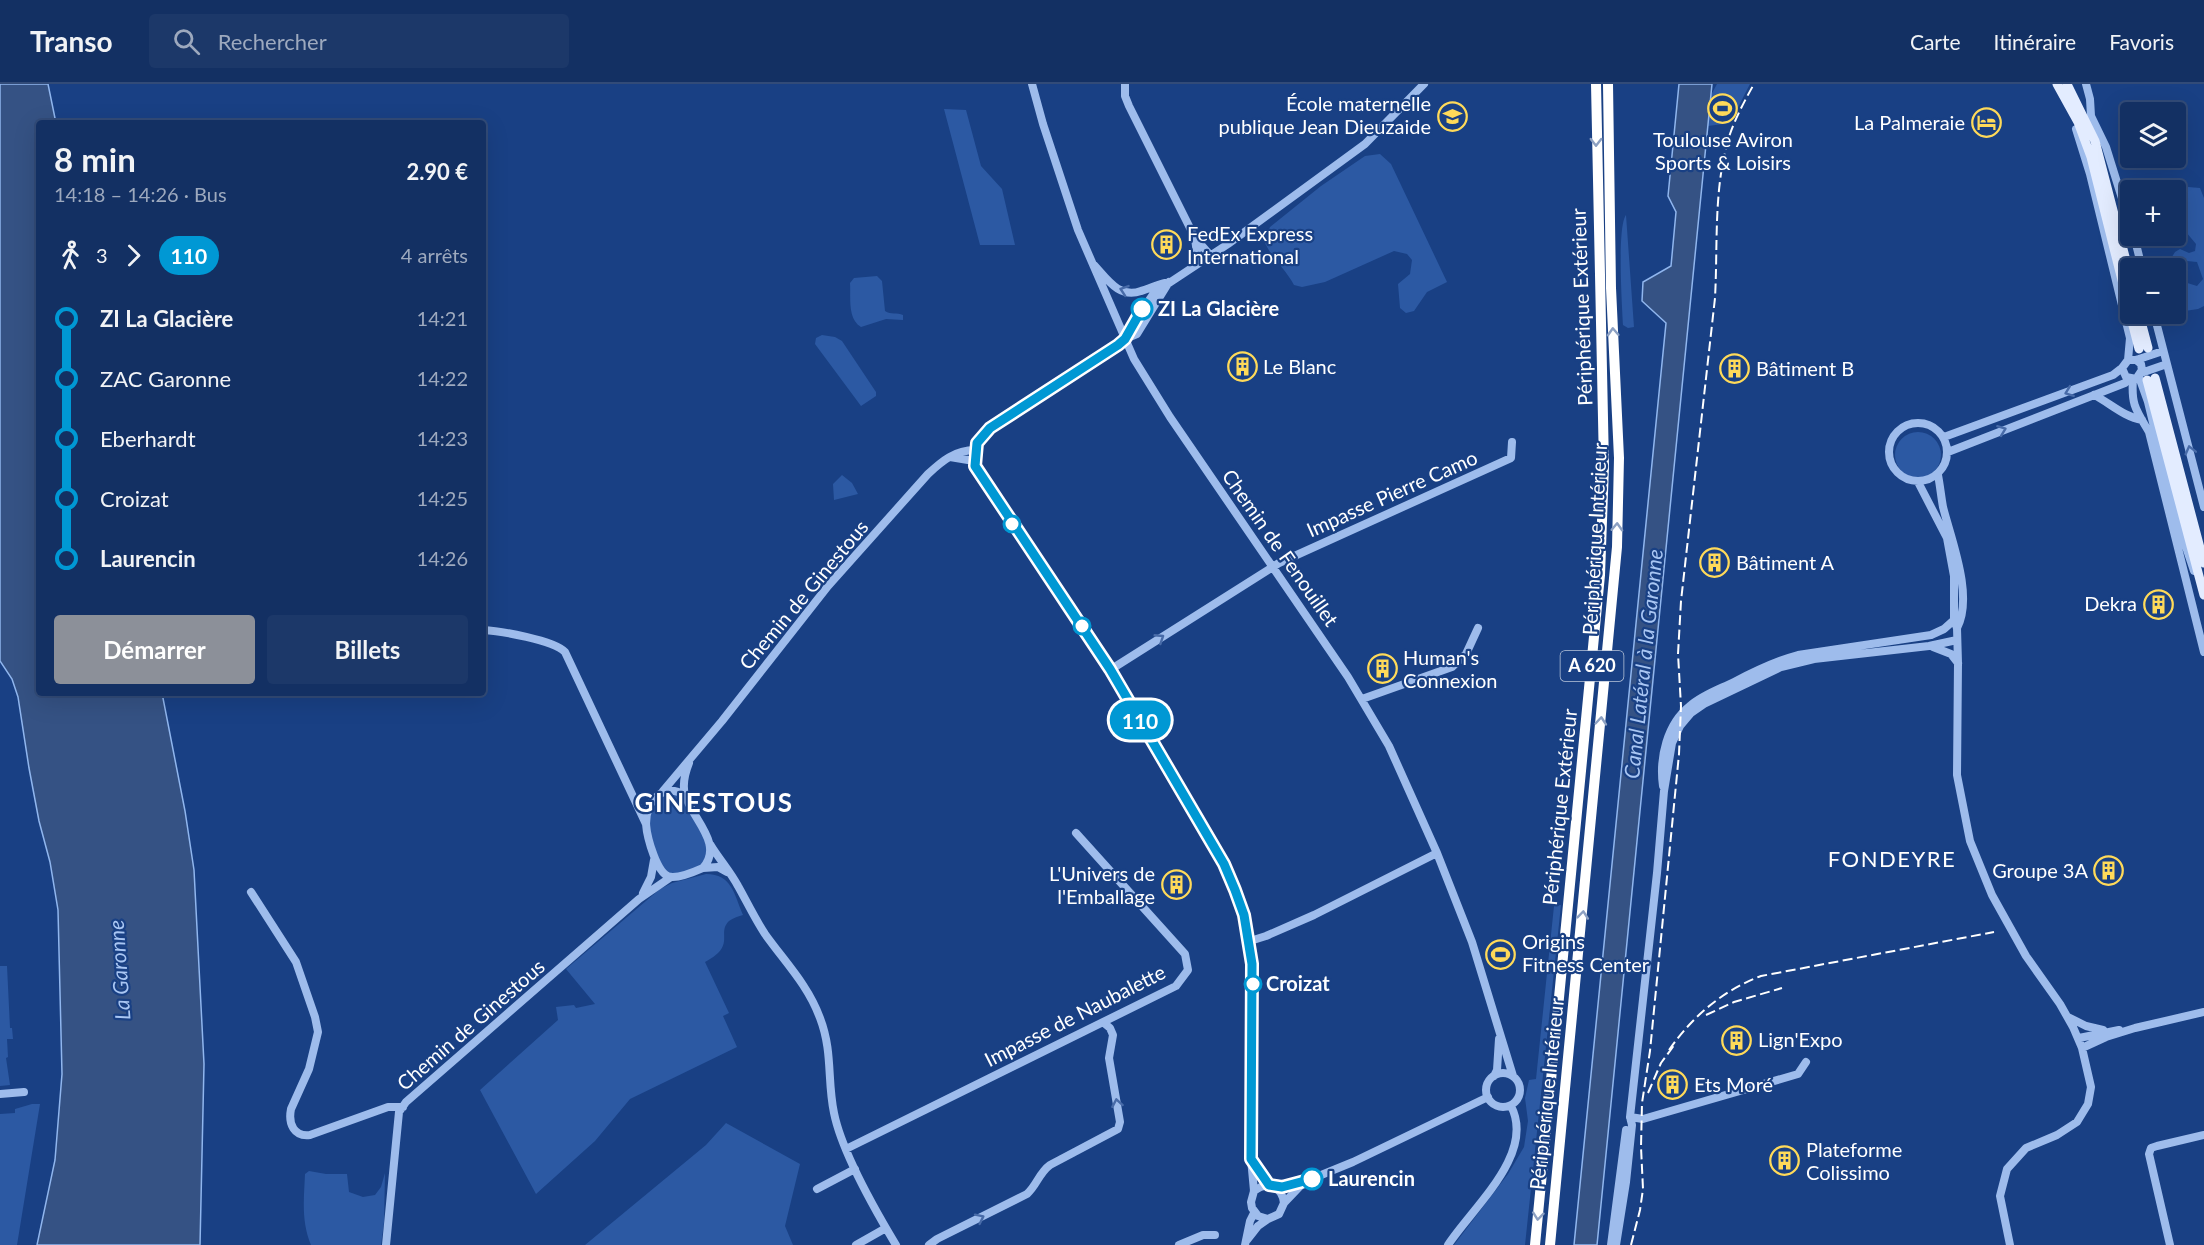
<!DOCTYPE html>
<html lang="fr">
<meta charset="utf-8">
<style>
:root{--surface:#133063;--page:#1c3869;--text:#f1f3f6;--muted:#9da9be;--line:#324b78;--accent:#8c9099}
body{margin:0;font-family:Lato,sans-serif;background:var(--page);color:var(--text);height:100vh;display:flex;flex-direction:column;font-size:22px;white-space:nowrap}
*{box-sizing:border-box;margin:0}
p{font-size:20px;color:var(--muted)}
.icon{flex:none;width:33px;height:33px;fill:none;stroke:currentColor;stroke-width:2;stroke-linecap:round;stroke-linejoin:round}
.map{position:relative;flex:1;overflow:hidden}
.drawer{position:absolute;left:36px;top:36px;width:450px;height:576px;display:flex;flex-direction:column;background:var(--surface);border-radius:6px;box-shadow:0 6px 24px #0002,0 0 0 2px var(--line)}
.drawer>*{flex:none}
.badge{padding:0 12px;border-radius:20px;font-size:21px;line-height:39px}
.tools{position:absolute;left:2120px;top:18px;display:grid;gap:12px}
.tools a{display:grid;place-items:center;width:66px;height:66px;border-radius:6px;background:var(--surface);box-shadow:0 6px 24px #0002,0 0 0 2px var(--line);font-size:30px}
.map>.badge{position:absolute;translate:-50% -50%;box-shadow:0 0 0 3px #fff}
.legs{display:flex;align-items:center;gap:9px;height:66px;padding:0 18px;font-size:20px}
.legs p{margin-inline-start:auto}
.overview{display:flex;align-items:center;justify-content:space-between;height:102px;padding:0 18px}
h1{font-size:33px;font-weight:700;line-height:45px}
.button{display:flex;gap:12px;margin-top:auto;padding:12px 18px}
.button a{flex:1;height:69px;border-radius:6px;background:var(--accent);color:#fff;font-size:24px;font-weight:700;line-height:69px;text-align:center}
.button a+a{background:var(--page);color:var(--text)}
ul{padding:0 18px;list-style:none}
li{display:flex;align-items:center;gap:21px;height:60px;font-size:22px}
li i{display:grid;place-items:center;width:9px;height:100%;margin:0 8px;background:currentColor}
li i::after{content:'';width:15px;height:15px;margin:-8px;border:4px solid;border-radius:50%;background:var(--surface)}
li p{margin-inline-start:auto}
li:first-child i{background:linear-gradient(#0000 50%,currentColor 0)}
li:last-child i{background:linear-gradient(currentColor 50%,#0000 0)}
header{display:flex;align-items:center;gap:36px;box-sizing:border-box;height:84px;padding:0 30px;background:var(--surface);border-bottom:2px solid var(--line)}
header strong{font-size:28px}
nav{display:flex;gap:33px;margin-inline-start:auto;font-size:21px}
.search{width:420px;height:54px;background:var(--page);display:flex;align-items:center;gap:15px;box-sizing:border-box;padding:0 21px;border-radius:6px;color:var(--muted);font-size:22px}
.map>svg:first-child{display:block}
</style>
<header>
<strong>Transo</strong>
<div class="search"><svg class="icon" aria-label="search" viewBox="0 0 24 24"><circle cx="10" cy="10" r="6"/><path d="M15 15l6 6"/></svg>Rechercher</div>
<nav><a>Carte</a><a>Itinéraire</a><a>Favoris</a></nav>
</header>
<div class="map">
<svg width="2204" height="1161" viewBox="0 0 2204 1161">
<rect width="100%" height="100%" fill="#194084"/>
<path fill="#2c59a3" d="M 1717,0 L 1750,0 L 1730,39 L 1708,42 L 1711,11 Z
M 944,25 L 966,26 L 981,82 L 1002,105 L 1015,161 L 980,161 Z
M 1380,70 L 1391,80 L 1447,198 L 1427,208 L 1414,227 L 1406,229 L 1400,224 L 1398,200 L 1410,190 L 1412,176 L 1407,170 L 1394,167 L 1325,198 L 1302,203 L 1294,201 C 1285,184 1272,175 1264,157 L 1270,143 L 1321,102 L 1365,72 Z
M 2188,103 L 2200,104 L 2204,114 L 2204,222 L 2198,225 L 2178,228 L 2175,227 L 2175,202 L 2181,197 L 2197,202 L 2203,195 L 2197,178 L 2187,177 L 2183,188 L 2175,186 L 2170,176 L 2175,168 L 2180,165 L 2189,169 L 2195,167 L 2196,160 L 2186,148 L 2175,147 L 2175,119 Z
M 1626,131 L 1634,243 L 1628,244 L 1623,241 C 1622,221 1617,143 1626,131 Z
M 877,192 L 882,197 L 885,227 C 891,231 897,228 903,231 L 903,236 L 886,235 L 861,243 C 847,235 851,213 850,199 L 854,194 Z
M 822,251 L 835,253 L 842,257 L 876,308 L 876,312 L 861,322 L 815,260 L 816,254 Z
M1895 371a23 23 0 1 1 46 0a23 23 0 1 1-46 0Z
M 842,391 L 852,399 L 858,410 L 834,416 L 833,400 Z
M 667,709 L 682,712 C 690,728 720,766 702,781 C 696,786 682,788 674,791 L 663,785 C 652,757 637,731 667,709 Z
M 706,790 C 732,790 734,810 743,831 C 739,832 733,834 729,837 C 716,850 737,861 705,878 L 729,929 L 723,932 L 737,963 L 630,1015 L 595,1057 L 536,1110 L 480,1006 L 558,936 L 556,923 L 574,921 L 576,924 L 595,920 L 566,885 L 660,805 L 672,799 Z
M 1561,821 L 1525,1161 L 1454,1161 L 1508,1090 L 1524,1063 L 1528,1037 L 1525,1014 L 1529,996 L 1536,995 L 1554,822 Z
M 0,882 L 7,882 L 10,944 L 12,944 L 13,955 L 7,955 L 8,973 L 6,974 L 10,1001 L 0,1002 Z
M 32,1020 L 40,1020 L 17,1161 L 0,1161 L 0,1030 L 15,1029 L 15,1025 Z
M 726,1039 L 800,1080 L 785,1142 L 793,1161 L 585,1161 L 706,1061 Z
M 309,1087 L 326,1090 L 347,1090 L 349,1108 L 363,1113 L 375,1111 L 381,1103 L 385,1089 L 384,1138 L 381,1161 L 311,1161 C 301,1137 304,1115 305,1090 Z"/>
<path fill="#355284" stroke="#90b6ee" stroke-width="1.5" d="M 0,0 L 48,0 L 56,39 L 39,39 L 39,609 L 162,609 L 185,727 L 194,786 L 204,980 L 200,1161 L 37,1161 L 55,1076 L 62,990 L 58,826 L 50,778 L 39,737 L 29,684 L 18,613 L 12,595 L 0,577 Z
M 1679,0 L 1712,0 L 1597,1161 L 1574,1161 L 1666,239 L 1642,217 L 1643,198 L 1671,182 L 1676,128 L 1668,112 Z"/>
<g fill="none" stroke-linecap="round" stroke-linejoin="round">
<path stroke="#9ebcec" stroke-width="8" d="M 1032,0 L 1043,40 L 1078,146 L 1134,275 L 1170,333 L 1348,593 L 1389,662 L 1437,769 L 1472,858 L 1513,992
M 1125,0 L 1125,12 L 1129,22 L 1195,154 L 1210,171
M 2086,0 L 2090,15 L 2091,32 L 2106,63 L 2130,140
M 2076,45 L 2090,90 L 2130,254 L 2128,276
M 2134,152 L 2142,184
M 1195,154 L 1197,170 L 1200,178
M 1094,181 C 1107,195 1119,215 1141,207 C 1149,205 1156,201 1165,199
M 1169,198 L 1137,250 L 1125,255 L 996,339 C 980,351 973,363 975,382 L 1110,586 L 1224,780 L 1242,826 L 1252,874 L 1250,1064 L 1254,1107 L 1251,1118 L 1252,1124 L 1258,1132 L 1268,1135 L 1279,1130 L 1284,1119 C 1282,1102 1267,1097 1254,1107
M 2154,230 L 2204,423
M 1125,255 L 1132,241 L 1154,209 L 1228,160 L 1365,60 L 1424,0
M 2122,284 L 2126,293 L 2136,295 L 2142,286 L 2141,280 L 2136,276
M 2141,289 L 2167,280
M 2139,293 L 2148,318 L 2176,433 L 2194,487
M 2133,295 C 2131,321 2136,326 2149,348 L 2204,568
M 2094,311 C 2110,319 2124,333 2142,336
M1889 368a29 29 0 1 1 58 0a29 29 0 1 1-58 0Z
M 1944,353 L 2113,291 L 2122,284 L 2128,276 L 2136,276 L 2163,267
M 1948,368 L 2125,299 L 2128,295
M 950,373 L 974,377
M 1938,391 C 1940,401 1941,412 1943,423 C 1951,455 1974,512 1957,544
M 1918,398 L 1947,454 L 1954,492 L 1954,536 L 1957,544 L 1958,579 L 1957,691 L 1970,757 L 1992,811 L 2026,872 L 2060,920 L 2073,943 L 2082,964 L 2091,1003 L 2088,1020 L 2077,1038 L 2057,1051 L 2026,1064 L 2007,1085 L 2000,1112 L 2010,1161
M 483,546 C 500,547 554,556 565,568 L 646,740
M 1933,563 L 1951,570 L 1958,579
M 1110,586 L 1279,479 L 1511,374 L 1512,358
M 1362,615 L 1452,583 L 1466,570 L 1478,544
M 1663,702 C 1659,674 1667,640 1690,622 C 1702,611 1720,605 1734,598 C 1755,587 1775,577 1798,571 L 1931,551 L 1944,545 L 1954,536
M 663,707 L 722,637 L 828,502 L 928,390 C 942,377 955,366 975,366
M 685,711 C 663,698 646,717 646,740 C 647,753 657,792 671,793 C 681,794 694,788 703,784 C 724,760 693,736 685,711 C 682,700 685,689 689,679
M 710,760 C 719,775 730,787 738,802 C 747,818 755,835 765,850 C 785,878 808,901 820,934 C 833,968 827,996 834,1029 C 842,1069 875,1126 896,1161
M 703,784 L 718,783 L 727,788
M 251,808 L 296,878 L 315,933 L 318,948 L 309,985 L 291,1025 C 288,1040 294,1053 310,1051 L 388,1023 L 403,1023
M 643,809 L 651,793 L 654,776
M 1250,857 L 1266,852 L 1314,831 L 1437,769
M 2068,933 L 2086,942 L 2103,946
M 2079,954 L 2119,946
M 2082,964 L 2106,953 L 2135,944 L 2204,928
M1486 1006a17 17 0 1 1 34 0a17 17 0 1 1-34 0Z
M 1494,992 L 1497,986 L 1499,955
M 0,1010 L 24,1008
M 1630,1033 L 1643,1035 L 1798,990 L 1806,978
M 846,1065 L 1176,902 L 1188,886 L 1185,870 L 1076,749
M 1252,1076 L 1269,1101
M 1275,1103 L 1304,1098 L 1353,1078 L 1488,1013
M 817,1105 L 855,1085
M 1284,1119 L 1304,1098
M 1247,1156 L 1258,1142 L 1268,1135
M 386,1161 L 399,1028 L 406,1018 L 639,815 L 671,793
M 856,1161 L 886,1144
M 929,1161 L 937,1155 L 1027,1110 C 1037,1101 1039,1089 1050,1081 L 1118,1045 L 1120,1038 L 1109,974 L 1113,951 L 1110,944 L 1104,939
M 1179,1161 L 1203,1151 L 1215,1151
M 1245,1161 L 1250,1137 L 1254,1129
M 1448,1161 C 1472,1124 1536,1070 1511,1022
M 1611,1161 L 1626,1046
M 1616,1161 L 1626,1098 L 1632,1041 L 1630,1033 L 1657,789 L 1664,707 L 1672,659 L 1680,642 L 1691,629 L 1704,620 L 1781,583 L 1814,575 L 1929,562 L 1957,556
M 2170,1161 L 2149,1070 L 2151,1064 L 2157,1062 L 2204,1051"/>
<path stroke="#e3ecff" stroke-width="9" d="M 2057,0 L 2078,38 L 2091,73 L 2130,228
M 2067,0 L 2095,57 L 2130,192
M 2130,230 L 2139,265
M 2139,230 L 2148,264
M 2155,294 L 2204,479
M 2147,296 L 2204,511"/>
<path stroke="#fff" stroke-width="10" d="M 1535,1161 L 1600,491 L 1604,382 L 1596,0
M 1550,1161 L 1617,463 L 1619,374 L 1611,204 L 1608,0"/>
<path stroke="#fff" stroke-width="2" stroke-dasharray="10 4.5" stroke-linecap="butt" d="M 1706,931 L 1734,918 L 1782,904
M 1669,966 C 1693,932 1722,907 1761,892 L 1994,848
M 1648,1009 L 1661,979 L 1675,960
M 1631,1161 L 1640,1126 L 1643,1105 L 1641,1063 L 1642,1019 L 1650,967 L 1679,670 L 1681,622 L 1678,570 L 1681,517 L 1715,214 C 1718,159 1713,103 1730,50 C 1736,33 1745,16 1754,0"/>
</g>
<defs><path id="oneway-chevron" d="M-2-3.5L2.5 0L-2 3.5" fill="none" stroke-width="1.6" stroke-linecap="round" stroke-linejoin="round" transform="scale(1.5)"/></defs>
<g stroke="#8ca0c2">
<use href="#oneway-chevron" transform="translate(1596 58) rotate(90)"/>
<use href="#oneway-chevron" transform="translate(1613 248) rotate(-93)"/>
<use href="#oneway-chevron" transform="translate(1617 443) rotate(-88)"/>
<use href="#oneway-chevron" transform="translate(1601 637) rotate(-85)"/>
<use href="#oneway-chevron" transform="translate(1583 831) rotate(-84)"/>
<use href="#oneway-chevron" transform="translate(1538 1132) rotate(96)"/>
</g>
<g stroke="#486ba8">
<use href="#oneway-chevron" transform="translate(1124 206) rotate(-161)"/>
<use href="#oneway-chevron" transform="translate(2069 308) rotate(159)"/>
<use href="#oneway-chevron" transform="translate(2002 346) rotate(-21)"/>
<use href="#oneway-chevron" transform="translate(2190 366) rotate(-104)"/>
<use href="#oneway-chevron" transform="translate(1160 554) rotate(-33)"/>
<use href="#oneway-chevron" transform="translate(1117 1019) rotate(-100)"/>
<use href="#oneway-chevron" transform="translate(980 1134) rotate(-26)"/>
</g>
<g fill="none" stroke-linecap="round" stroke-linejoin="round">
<defs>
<path id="line-1" d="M 1142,225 L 1125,255 L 1118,261 L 990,344 L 977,359 L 975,382 L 1110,585 L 1224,780 L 1235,806 L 1244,831 L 1252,880 L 1251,1075 L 1269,1101 L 1282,1103 L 1312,1095"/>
</defs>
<use href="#line-1" stroke="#fff" stroke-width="14"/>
<use href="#line-1" stroke="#0098d4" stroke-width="9"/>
</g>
<defs>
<symbol id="stadium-ring" viewBox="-11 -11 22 22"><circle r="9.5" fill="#194084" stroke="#ffda59" stroke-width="1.5"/><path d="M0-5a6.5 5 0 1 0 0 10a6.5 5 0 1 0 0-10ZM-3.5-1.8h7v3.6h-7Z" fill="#ffda59"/></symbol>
<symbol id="school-ring" viewBox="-11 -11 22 22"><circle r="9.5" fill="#194084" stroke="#ffda59" stroke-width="1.5"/><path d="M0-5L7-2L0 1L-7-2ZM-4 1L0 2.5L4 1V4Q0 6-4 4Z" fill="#ffda59"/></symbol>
<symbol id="hotel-ring" viewBox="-11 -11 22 22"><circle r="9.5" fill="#194084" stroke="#ffda59" stroke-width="1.5"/><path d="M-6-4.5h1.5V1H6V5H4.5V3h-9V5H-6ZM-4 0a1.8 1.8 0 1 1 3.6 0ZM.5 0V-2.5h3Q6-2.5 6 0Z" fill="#ffda59"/></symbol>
<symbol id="building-ring" viewBox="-11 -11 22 22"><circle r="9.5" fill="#194084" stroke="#ffda59" stroke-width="1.5"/><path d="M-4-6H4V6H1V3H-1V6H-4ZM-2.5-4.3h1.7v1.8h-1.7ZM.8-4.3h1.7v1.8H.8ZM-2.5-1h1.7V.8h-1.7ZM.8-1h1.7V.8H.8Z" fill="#ffda59"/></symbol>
</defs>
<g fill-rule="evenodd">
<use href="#stadium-ring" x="1706" y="8" width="33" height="33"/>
<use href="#school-ring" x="1436" y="16" width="33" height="33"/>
<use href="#hotel-ring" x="1970" y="22" width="33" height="33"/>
<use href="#building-ring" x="1150" y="144" width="33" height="33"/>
<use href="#building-ring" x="1226" y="266" width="33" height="33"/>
<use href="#building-ring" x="1718" y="268" width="33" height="33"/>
<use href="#building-ring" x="1698" y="462" width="33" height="33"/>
<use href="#building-ring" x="2142" y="504" width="33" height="33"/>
<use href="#building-ring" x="1366" y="568" width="33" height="33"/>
<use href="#building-ring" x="2092" y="770" width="33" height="33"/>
<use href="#building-ring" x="1160" y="784" width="33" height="33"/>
<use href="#stadium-ring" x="1484" y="854" width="33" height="33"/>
<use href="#building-ring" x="1720" y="940" width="33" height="33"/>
<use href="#building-ring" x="1656" y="984" width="33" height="33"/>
<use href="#building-ring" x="1768" y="1060" width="33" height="33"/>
</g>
<g fill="#fff" stroke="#0098d4" stroke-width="3">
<circle cx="1142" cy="225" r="10"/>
<circle cx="1012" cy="440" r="8"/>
<circle cx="1082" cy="542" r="8"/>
<circle cx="1253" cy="900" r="8"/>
<circle cx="1312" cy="1095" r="10"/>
</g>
<g text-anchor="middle" stroke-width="4.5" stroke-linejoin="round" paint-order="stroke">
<rect fill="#194084" stroke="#bac6da" stroke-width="1.5" x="1560.5" y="567" width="63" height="30" rx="4.5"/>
<g font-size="18" font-weight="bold" fill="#fff">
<text x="1592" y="588">A 620</text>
</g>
<g font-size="20" fill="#fff" stroke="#194084" text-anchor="start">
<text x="1431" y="27" text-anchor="end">École maternelle<tspan x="1431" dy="23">publique Jean Dieuzaide</tspan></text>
<text x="1965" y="46" text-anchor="end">La Palmeraie</text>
<text x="1723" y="63" text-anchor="middle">Toulouse Aviron<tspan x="1723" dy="23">Sports &amp; Loisirs</tspan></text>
<text x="1187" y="157">FedEx Express<tspan x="1187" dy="23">International</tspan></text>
<text x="1263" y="290">Le Blanc</text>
<text x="1756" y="292">Bâtiment B</text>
<text x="1736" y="486">Bâtiment A</text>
<text x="2137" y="527" text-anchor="end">Dekra</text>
<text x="1403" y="581">Human's<tspan x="1403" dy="23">Connexion</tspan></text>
<text x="2088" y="794" text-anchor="end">Groupe 3A</text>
<text x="1155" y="797" text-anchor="end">L'Univers de<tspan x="1155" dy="23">l'Emballage</tspan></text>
<text x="1522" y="865">Origins<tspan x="1522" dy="23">Fitness Center</tspan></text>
<text x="1758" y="963">Lign'Expo</text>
<text x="1694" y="1008">Ets Moré</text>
<text x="1806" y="1073">Plateforme<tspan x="1806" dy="23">Colissimo</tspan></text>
</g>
<g font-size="20" fill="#fff" stroke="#194084">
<text transform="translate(1582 223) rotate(-92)" y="7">Périphérique Extérieur</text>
<text transform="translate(1392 410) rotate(-24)" y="7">Impasse Pierre Camo</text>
<text transform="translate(1595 455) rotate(-87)" y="7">Périphérique Intérieur</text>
<text transform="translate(1280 464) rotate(55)" y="7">Chemin de Fenouillet</text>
<text transform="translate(804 511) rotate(-50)" y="7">Chemin de Ginestous</text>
<text transform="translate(1560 723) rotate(-84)" y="7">Périphérique Extérieur</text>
<text transform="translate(1075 932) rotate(-27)" y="7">Impasse de Naubalette</text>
<text transform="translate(471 941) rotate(-41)" y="7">Chemin de Ginestous</text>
<text transform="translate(1547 1010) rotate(-84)" y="7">Périphérique Intérieur</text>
</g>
<g font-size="20" font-weight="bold" fill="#fff" stroke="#194084" text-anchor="start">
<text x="1158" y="232">ZI La Glacière</text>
<text x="1266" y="907">Croizat</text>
<text x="1328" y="1102">Laurencin</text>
</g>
<g font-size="21" font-style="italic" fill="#a9c6f3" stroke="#194084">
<text transform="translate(1644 580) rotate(-84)" y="7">Canal Latéral à la Garonne</text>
<text transform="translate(120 886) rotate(-94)" y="7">La Garonne</text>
</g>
<g font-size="22" letter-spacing="1.5" fill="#fff" stroke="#194084">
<text x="1892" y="783">FONDEYRE</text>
</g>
<g font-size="26" font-weight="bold" letter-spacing="1.5" fill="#fff" stroke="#194084">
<text x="714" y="728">GINESTOUS</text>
</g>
</g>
</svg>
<div class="tools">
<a><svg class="icon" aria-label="layers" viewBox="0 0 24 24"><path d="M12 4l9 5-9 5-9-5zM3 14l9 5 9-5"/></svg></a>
<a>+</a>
<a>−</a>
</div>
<b class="badge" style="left:1140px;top:636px;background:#0098d4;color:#fff">110</b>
<section class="drawer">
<div class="overview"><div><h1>8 min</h1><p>14:18 – 14:26 · Bus</p></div><b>2.90 €</b></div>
<div class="legs"><svg class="icon" aria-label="walk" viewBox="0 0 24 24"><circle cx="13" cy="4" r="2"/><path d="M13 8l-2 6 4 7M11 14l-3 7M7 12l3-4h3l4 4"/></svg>3<svg class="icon" aria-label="forward" viewBox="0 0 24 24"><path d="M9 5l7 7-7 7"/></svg><b class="badge" style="background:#0098d4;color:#fff">110</b><p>4 arrêts</p></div>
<ul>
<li><i style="color:#0098d4"></i><b>ZI La Glacière</b><p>14:21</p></li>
<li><i style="color:#0098d4"></i><span>ZAC Garonne</span><p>14:22</p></li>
<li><i style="color:#0098d4"></i><span>Eberhardt</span><p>14:23</p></li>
<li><i style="color:#0098d4"></i><span>Croizat</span><p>14:25</p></li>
<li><i style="color:#0098d4"></i><b>Laurencin</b><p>14:26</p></li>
</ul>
<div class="button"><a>Démarrer</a><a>Billets</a></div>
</section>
</div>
